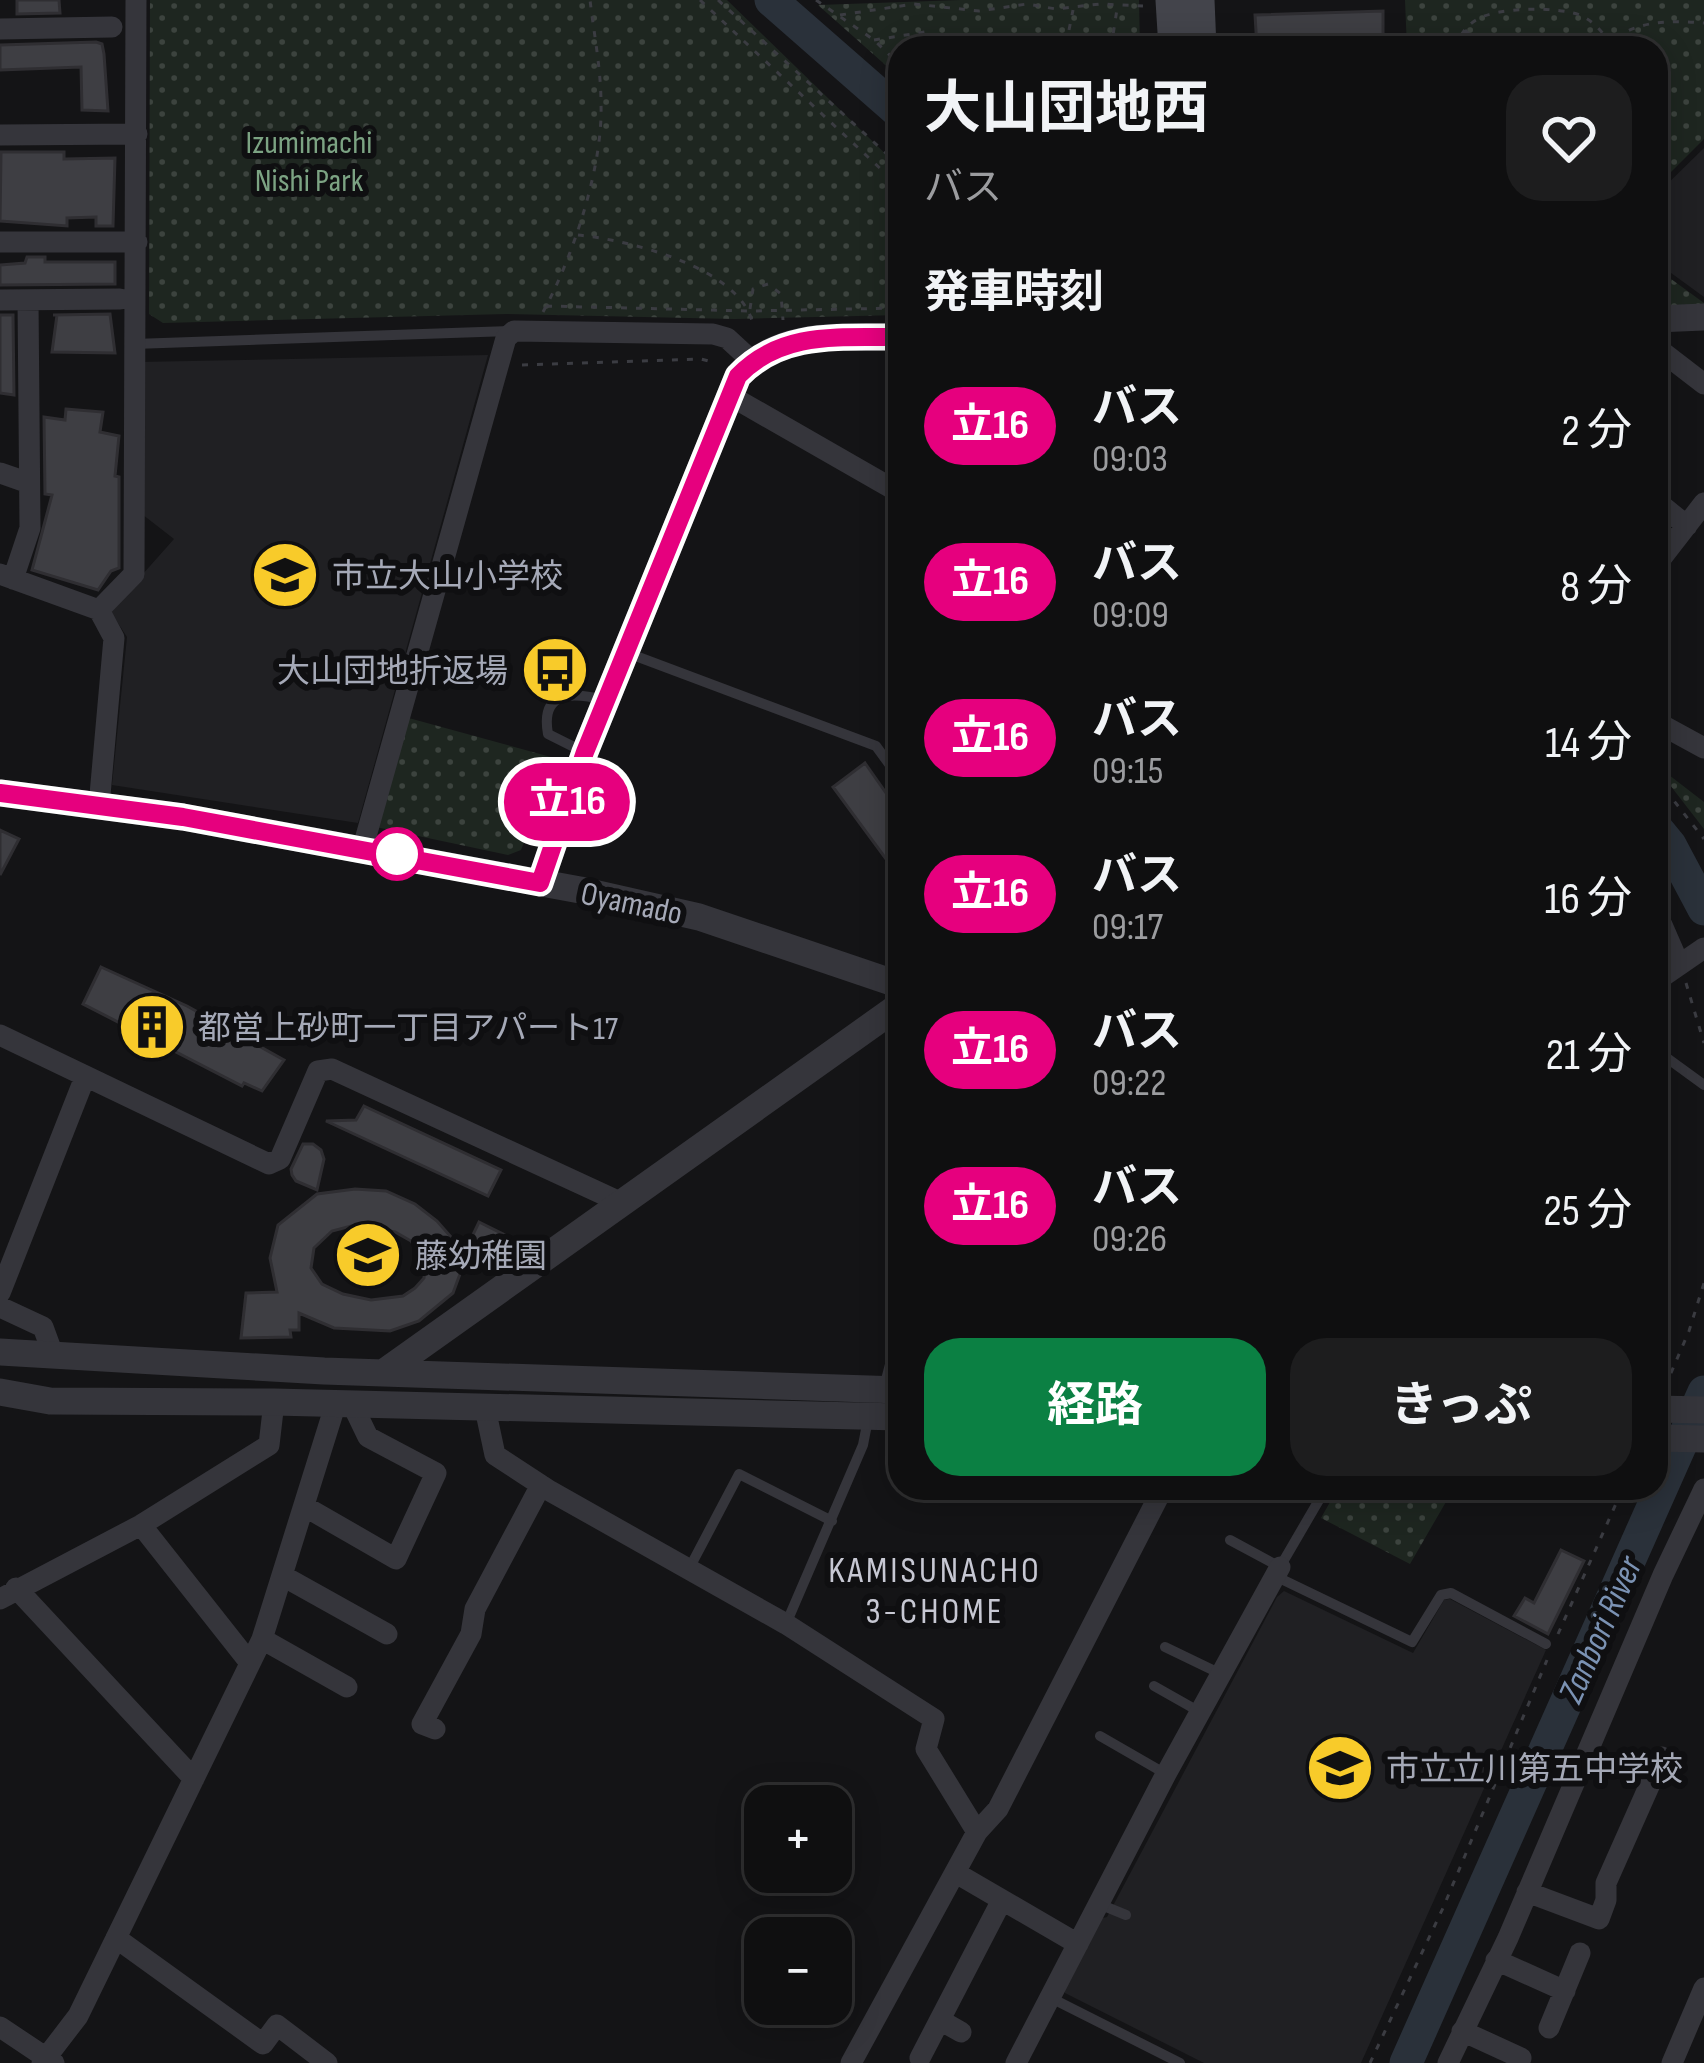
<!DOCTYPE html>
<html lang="ja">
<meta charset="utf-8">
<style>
:root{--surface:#0f0f10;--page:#1d1d1e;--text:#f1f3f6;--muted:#9b9c9f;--line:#2f2f30;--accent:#0b8043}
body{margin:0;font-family:"Sofia Sans Condensed","Noto Sans JP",sans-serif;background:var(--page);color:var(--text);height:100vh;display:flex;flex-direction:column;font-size:45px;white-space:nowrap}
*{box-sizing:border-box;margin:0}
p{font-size:39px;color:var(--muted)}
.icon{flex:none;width:66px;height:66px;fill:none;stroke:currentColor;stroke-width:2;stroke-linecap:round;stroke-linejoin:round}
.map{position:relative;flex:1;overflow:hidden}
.panel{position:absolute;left:888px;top:36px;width:780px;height:1464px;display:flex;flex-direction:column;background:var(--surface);border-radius:36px;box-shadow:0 6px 30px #0003,0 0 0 3px var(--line)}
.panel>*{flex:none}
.badge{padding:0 24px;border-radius:39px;font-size:42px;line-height:78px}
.fabs{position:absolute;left:744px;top:1785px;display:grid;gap:24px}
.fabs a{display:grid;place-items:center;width:108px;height:108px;border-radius:24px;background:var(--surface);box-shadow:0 6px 30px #0003,0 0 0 3px var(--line);font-size:60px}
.map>.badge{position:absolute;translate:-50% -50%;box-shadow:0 0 0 6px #fff}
h2{padding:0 36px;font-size:45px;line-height:108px}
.round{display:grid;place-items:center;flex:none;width:126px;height:126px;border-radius:36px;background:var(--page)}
.head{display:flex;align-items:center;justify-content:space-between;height:204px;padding:0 36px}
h1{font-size:57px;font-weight:700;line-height:90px}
.primary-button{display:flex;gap:24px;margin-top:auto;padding:24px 36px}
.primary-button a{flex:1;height:138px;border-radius:36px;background:var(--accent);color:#fff;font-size:48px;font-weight:700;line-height:138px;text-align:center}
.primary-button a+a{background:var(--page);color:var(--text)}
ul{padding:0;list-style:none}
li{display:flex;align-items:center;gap:36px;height:156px;padding:0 36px}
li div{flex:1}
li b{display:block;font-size:45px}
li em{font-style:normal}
li .badge{min-width:132px;font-weight:700;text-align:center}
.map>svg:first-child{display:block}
</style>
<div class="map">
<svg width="1704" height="2063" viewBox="0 0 1704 2063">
<defs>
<pattern id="park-dots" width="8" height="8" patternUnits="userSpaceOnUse" patternTransform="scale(3)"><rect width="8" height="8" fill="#1e2620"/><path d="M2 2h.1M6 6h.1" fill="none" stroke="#3c433e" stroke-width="1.8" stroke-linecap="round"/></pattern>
</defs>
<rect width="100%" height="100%" fill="#141416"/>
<path fill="#202023" d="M 1704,148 L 1704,297 L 1656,262 L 1656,195 Z
M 488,355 L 358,823 L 112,785 L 127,637 L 110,611 L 174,539 L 138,511 L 139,362 Z
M 1284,1591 L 1413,1653 L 1444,1600 L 1450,1599 L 1546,1650 L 1361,2063 L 1204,2063 L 1065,1993 L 1063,1988 L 1099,1919 L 1107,1917 L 1277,1597 Z"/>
<path fill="url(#park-dots)" d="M 150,0 L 727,0 L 900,168 L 900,315 L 735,319 L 506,314 L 163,323 L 149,314 Z
M 961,0 L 1139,0 L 1140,48 L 900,48 L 900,78 L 818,5 Z
M 1405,0 L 1704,0 L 1704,139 L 1656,187 L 1656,48 L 1407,48 Z
M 1656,268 L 1704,303 L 1704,309 L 1656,309 Z
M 405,717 L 558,759 L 521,850 L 508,855 L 376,827 Z
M 1656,765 L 1704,802 L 1704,829 L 1656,767 Z
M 1338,1488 L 1454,1488 L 1410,1564 L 1321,1518 Z"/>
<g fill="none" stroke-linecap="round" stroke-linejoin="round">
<path stroke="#2a313a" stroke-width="33" d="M 771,0 L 900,113
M 1656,828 L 1670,845 L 1704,909
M 1406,2063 L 1704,1392"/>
</g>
<path fill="#3e3e43" stroke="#2f2e32" stroke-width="3" fill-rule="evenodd" d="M 17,0 L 59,0 L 60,13 L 17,14 Z
M 1383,11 L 1383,48 L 1257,48 L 1255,15 Z
M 96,42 L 102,44 L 104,54 L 108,111 L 82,110 L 81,67 L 0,70 L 0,45 Z
M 1,152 L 64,152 L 64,159 L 115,158 L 113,226 L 96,226 L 96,217 L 67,218 L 67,226 L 0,221 Z
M 27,257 L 45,257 L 45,262 L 115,262 L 115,284 L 0,285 L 0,265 L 25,263 Z
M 110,314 L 115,353 L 52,352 L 57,315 L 53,315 Z
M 0,315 L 13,315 L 14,395 L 0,393 Z
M 66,409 L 103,412 L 100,432 L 119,436 L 115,476 L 119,477 L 119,568 L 111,571 L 98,590 L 32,570 L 52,495 L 45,494 L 44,417 L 65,420 Z
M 865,763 L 900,813 L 900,878 L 833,787 Z
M 0,830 L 19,839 L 0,875 Z
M 101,967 L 187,1006 L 284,1060 L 262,1091 L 244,1083 L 242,1086 L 83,1004 Z
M 364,1106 L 501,1170 L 488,1196 L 326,1121 L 356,1120 Z
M 303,1144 L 313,1144 L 321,1150 L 324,1159 L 317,1190 L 296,1181 L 292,1175 L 291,1169 Z
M 355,1189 L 386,1191 L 415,1204 L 437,1221 L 459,1246 L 460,1274 L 453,1293 L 419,1321 L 390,1331 L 334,1328 L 299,1313 L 299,1330 L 290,1330 L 291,1337 L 241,1338 L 246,1293 L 277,1292 L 270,1258 L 278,1225 L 317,1194 ZM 355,1225 L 395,1232 L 411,1241 L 425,1265 L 424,1278 L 415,1288 L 403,1296 L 371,1300 L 343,1294 L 322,1284 L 311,1268 L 314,1248 L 332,1231 Z
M 479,1222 L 515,1240 L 505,1260 L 469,1243 Z
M 1561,1550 L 1584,1561 L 1548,1634 L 1514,1616 L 1525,1598 L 1534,1603 Z"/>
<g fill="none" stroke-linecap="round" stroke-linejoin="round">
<path stroke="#3b3c42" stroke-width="3" stroke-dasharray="6 9" stroke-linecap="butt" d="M 700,0 L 900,187
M 718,0 L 900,166
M 816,0 L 874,40 L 900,65
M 840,15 L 914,4 L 979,11 L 1027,4 L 1056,9 L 1100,4 L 1143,6
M 1465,30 L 1485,48
M 874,40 L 925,32 L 973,47 L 994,48
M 1001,48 L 1012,40 L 1068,35 L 1073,10
M 1111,48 L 1117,9
M 1454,48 C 1460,36 1466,25 1478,19 C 1498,7 1561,6 1582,16 C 1594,22 1601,31 1610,42
M 1605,48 C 1629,20 1669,20 1704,23
M 578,235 C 629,240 742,268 753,325
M 546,306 L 750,311 L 900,308
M 750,309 L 753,289 L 768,284 L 781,294 L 783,320
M 543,312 C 573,257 603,167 601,104 C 601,69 594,34 590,0
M 522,365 L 701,359 L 716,363
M 1656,778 L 1704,839
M 1686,983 L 1704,1043
M 1665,1387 L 1689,1331 L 1704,1283
M 1558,1634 L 1623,1488
M 1370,2063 L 1443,1908 L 1547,1660"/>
<path stroke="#35353b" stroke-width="10" d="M 134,344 L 511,331
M 625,652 L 876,746 L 900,779
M 582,751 L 548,734 C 540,690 573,692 604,700
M 1656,1050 L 1704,1085
M 1230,1540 L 1280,1567 L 1326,1488
M 690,1567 L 739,1474 L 832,1521
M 1275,1576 L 1412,1642 L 1441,1595 L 1451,1593 L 1546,1644
M 786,1624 L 863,1445 L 868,1419
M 1165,1647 L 1221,1674
M 1154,1686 L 1200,1712
M 1100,1736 L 1166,1774
M 1099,1904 L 1126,1915
M 1049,1997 L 1180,2063"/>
<path stroke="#35353b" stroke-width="21" d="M 0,29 L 112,27
M 0,135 L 137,134
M 0,242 L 137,242
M 0,300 L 120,299
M 1656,347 L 1704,384
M 729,395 L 900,493
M 0,473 L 29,483
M 1656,501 L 1687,526
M 1656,565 L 1704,503
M 0,574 L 99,610 L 114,638 L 99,806
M 13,579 L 30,528 L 28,300
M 99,610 L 134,574 L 136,0
M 1660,724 L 1704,748
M 363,847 L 506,338 L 514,331 L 713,334 L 727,338 L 752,361
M 1656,920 L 1662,925 L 1679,964
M 1656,981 L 1704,948
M 0,1035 L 269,1164 L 280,1159 L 318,1071 L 332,1069 L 622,1203
M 0,1293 L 85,1077
M 0,1307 L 43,1327 L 54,1357
M 889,1390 L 900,1348
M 485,1408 L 495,1455 L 550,1491 L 786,1624 L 934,1719 L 926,1749 L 977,1832
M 304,1506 L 396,1559 L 436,1473 L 368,1437 L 353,1406
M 141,1525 L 250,1663
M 283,1576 L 387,1634
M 16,1588 L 194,1779
M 0,1599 L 141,1525 L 269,1445 L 274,1402
M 262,1639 L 347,1687
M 435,1729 L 422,1724 L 471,1634 L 475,1609 L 541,1485
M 956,1873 L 1078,1944
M 1527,1892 L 1599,1919 L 1606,1900 L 1606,1883 L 1662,1757
M 116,1938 L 263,2044 L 277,2025 L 327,2063
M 1496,1960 L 1565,1991
M 940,2020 L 961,2032
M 0,2027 L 54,2063
M 1549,2028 L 1580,1953
M 1462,2031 L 1521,2058 L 1519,2063
M 920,2058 L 1002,1900
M 42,2063 L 78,2016 L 262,1639 L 335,1406
M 851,2063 L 977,1832 L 998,1809 L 1163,1488
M 1016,2063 L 1166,1774 L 1280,1567
M 1448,2063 L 1508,1938 L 1663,1575 L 1704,1489
M 1672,2063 L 1704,1988"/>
<path stroke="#35353b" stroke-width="27" d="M 1656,319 L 1704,317
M 0,793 L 183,817 L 580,890 L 699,917 L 900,985
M 540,883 L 585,752 L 738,376 C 781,329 841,338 900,337
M 0,1352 L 324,1371 L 900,1390
M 383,1373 L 900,1005
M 0,1392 L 50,1401 L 274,1402 L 900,1417
M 1656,1409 L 1704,1410
M 1656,1438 L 1704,1439"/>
<path stroke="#43444b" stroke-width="33" d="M 1172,0 L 1175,48
M 1198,0 L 1200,48"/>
</g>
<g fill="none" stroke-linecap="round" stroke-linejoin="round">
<defs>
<path id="line" d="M 0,793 L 183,817 L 540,883 L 585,752 L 738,376 C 782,330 841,338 900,337"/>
</defs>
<use href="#line" stroke="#fff" stroke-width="27"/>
<use href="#line" stroke="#e6007e" stroke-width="18"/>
</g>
<defs>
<symbol id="school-disc" viewBox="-11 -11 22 22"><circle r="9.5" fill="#f8cb2a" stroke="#0f0f11"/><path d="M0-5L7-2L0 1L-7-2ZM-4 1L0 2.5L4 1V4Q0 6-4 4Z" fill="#111"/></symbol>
<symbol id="bus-disc" viewBox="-11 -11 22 22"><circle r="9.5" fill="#f8cb2a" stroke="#0f0f11"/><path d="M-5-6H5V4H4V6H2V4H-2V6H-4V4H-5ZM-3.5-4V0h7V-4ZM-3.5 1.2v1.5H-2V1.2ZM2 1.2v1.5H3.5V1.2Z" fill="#111"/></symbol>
<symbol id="building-disc" viewBox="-11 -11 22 22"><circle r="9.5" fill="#f8cb2a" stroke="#0f0f11"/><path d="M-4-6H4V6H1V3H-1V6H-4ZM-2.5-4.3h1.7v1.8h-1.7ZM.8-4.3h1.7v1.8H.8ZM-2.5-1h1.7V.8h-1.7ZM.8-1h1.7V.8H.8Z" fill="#111"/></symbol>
</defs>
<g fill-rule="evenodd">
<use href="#school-disc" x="247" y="537" width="76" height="76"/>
<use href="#bus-disc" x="517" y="632" width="76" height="76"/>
<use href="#building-disc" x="114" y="989" width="76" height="76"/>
<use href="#school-disc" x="330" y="1217" width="76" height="76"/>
<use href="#school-disc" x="1302" y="1730" width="76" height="76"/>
</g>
<circle fill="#fff" stroke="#e6007e" stroke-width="6" cx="397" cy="854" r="24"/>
<g text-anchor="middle" stroke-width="12" stroke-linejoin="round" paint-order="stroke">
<g font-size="33" fill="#7ca383" stroke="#0f0f11">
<text x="309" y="153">Izumimachi<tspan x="309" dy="38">Nishi Park</tspan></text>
</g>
<g font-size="33" fill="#a5a9b7" stroke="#0f0f11" text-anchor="start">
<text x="332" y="587">市立大山小学校</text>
<text x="508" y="682" text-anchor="end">大山団地折返場</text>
<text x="198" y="1039">都営上砂町一丁目アパート17</text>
<text x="415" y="1267">藤幼稚園</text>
<text x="1386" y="1780">市立立川第五中学校</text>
</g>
<g font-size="33" fill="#a5a9b7" stroke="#0f0f11">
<text transform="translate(632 902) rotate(12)" y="12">Oyamado</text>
</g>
<g font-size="36" letter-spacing="3" fill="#c7c8d3" stroke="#0f0f11">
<text x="935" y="1582">KAMISUNACHO<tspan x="935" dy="41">3-CHOME</tspan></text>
</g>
<g font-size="36" font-style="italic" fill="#7b92b3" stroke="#0f0f11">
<text transform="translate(1599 1629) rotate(-66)" y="13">Zanbori River</text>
</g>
</g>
</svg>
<div class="fabs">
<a>+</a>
<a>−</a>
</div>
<b class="badge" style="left:567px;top:802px;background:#e6007e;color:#fff">立16</b>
<section class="panel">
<div class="head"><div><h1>大山団地西</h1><p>バス</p></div><a class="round"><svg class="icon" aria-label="heart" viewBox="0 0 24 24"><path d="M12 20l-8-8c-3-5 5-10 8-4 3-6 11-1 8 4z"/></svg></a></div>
<h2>発車時刻</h2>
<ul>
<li><span class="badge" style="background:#e6007e;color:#fff">立16</span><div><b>バス</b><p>09:03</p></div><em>2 分</em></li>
<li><span class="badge" style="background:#e6007e;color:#fff">立16</span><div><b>バス</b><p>09:09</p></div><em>8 分</em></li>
<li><span class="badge" style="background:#e6007e;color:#fff">立16</span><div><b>バス</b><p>09:15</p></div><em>14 分</em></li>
<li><span class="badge" style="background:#e6007e;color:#fff">立16</span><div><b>バス</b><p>09:17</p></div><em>16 分</em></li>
<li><span class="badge" style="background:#e6007e;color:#fff">立16</span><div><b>バス</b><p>09:22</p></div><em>21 分</em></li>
<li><span class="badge" style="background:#e6007e;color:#fff">立16</span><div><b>バス</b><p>09:26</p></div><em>25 分</em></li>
</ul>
<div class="primary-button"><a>経路</a><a>きっぷ</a></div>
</section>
</div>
